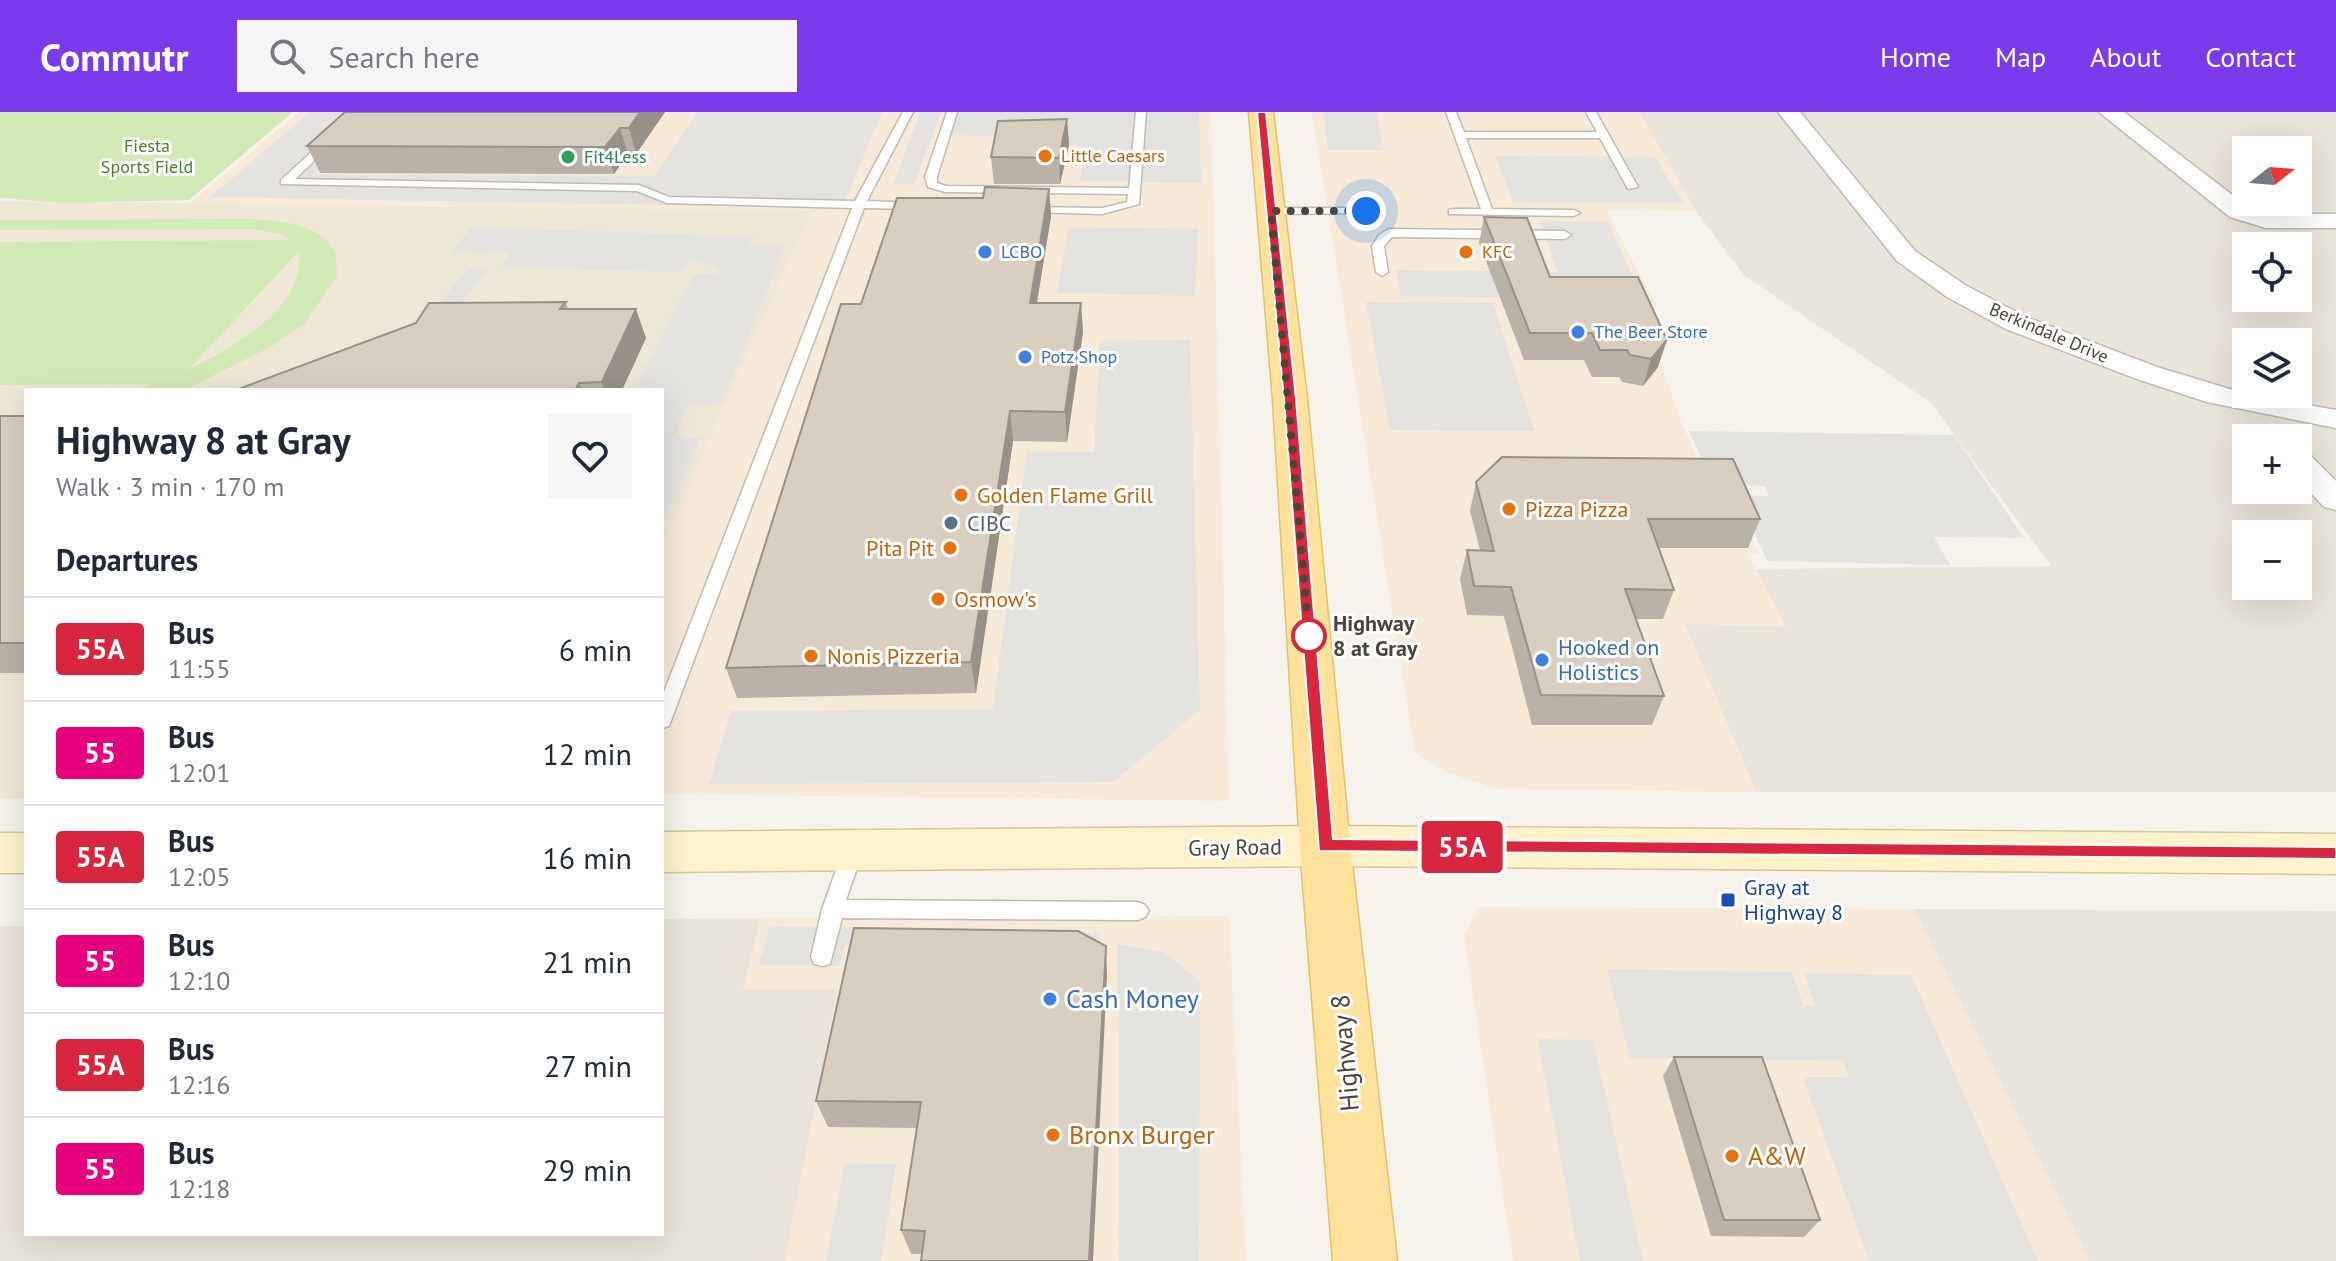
<!DOCTYPE html>
<meta charset="utf-8">
<style>
:root{--surface:#fff;--page:#f6f6f7;--text:#1f2937;--muted:#747a83;--line:#e0e1e3;--accent:#7c3aed}
body{margin:0;font-family:"PT Sans",sans-serif;background:var(--page);color:var(--text);height:100vh;display:flex;flex-direction:column;font-size:30px;white-space:nowrap}
*{box-sizing:border-box;margin:0}
p{font-size:26px;color:var(--muted)}
.icon{flex:none;width:44px;height:44px;fill:none;stroke:currentColor;stroke-width:2;stroke-linecap:round;stroke-linejoin:round}
.map{position:relative;flex:1;overflow:hidden}
.details{position:absolute;left:24px;top:276px;width:640px;height:848px;display:flex;flex-direction:column;background:var(--surface);border-radius:0px;box-shadow:0 8px 32px #0002}
.details>*{flex:none}
.badge{padding:0 16px;border-radius:6px;font-size:28px;line-height:52px}
.needle{width:52px;rotate:73deg}
.fabs{position:absolute;left:2232px;top:24px;display:grid;gap:16px}
.fabs a{display:grid;place-items:center;width:80px;height:80px;border-radius:0px;background:var(--surface);box-shadow:0 8px 32px #0002;font-size:40px}
.you{position:absolute;width:40px;height:40px;margin:-20px;border:6px solid #fff;border-radius:50%;background:#1a73e8;box-shadow:0 0 0 12px #1a73e833}
.map>.badge{position:absolute;translate:-50% -50%;box-shadow:0 0 0 4px #fff}
h2{padding:0 32px;font-size:30px;line-height:72px}
.round{display:grid;place-items:center;flex:none;width:84px;height:84px;border-radius:0px;background:var(--page)}
.headline{display:flex;align-items:center;justify-content:space-between;height:136px;padding:0 32px}
h1{font-size:38px;font-weight:800;line-height:60px}
ul{padding:0;list-style:none}
li{display:flex;align-items:center;gap:24px;height:104px;padding:0 32px;border-top:2px solid var(--line)}
li div{flex:1}
li b{display:block;font-size:30px}
li em{font-style:normal}
li .badge{min-width:88px;font-weight:700;text-align:center}
header{display:flex;align-items:center;gap:48px;box-sizing:border-box;height:112px;padding:0 40px;background:var(--accent);color:#fff}
header strong{font-size:38px}
nav{display:flex;gap:44px;margin-inline-start:auto;font-size:28px}
.search{width:560px;height:72px;background:var(--page);display:flex;align-items:center;gap:20px;box-sizing:border-box;padding:0 28px;border-radius:0px;color:var(--muted);font-size:30px}
.map>svg:first-child{display:block}
</style>
<header>
<strong>Commutr</strong>
<div class="search"><svg class="icon" aria-label="search" viewBox="0 0 24 24"><circle cx="10" cy="10" r="6"/><path d="M15 15l6 6"/></svg>Search here</div>
<nav><a>Home</a><a>Map</a><a>About</a><a>Contact</a></nav>
</header>
<div class="map">
<svg width="2336" height="1149" viewBox="0 0 2336 1149">
<rect width="100%" height="100%" fill="#f6f3ec"/>
<path fill="#eae5da" fill-rule="evenodd" d="M 1639,0 L 2336,0 L 2336,680 L 1756,680 L 1684,511 L 1785,514 L 1755,457 L 2051,454 L 1931,291 L 1744,163 L 1696,99 ZM 2246,38 L 2298,38 L 2298,90 L 2246,90 ZM 2246,134 L 2298,134 L 2298,186 L 2246,186 ZM 2246,230 L 2298,230 L 2298,282 L 2246,282 ZM 2246,326 L 2298,326 L 2298,378 L 2246,378 ZM 2246,422 L 2298,422 L 2298,474 L 2246,474 Z
M 1913,797 L 2336,799 L 2336,1149 L 2089,1149 Z
M 761,806 L 743,877 L 838,876 L 785,1149 L 0,1149 L 0,814 L 26,814 L 26,1122 L 662,1122 L 662,807 Z"/>
<path fill="#f7ead8" d="M 299,0 L 1211,0 L 1229,689 L 662,682 L 662,435 L 812,99 L 189,92 Z
M 1312,0 L 1639,0 L 1696,99 L 1606,98 L 1656,193 L 1640,192 L 1682,312 L 1711,375 L 1728,375 L 1759,441 L 1747,441 L 1785,515 L 1685,512 L 1756,680 L 1496,677 L 1446,660 L 1415,641 Z
M 1480,795 L 1913,797 L 2089,1149 L 1513,1149 L 1464,823 Z
M 1229,804 L 1246,1149 L 785,1149 L 838,877 L 743,877 L 761,806 Z"/>
<path fill="#efe8d6" d="M 0,89 L 812,99 L 662,435 L 662,278 L 26,278 L 26,686 L 0,687 Z"/>
<path fill="#d2eab5" fill-rule="evenodd" d="M 0,0 L 293,0 L 189,88 L 63,91 L 0,86 Z
M 251,107 C 277,109 320,111 334,138 C 337,145 336,157 337,164 L 305,211 L 272,234 L 185,278 L 138,278 L 153,272 L 0,273 L 0,130 L 291,128 L 280,122 L 253,117 L 0,118 L 0,108 ZM 298,140 C 310,192 229,239 189,257 Z"/>
<path fill="#e5e3e0" d="M 310,0 L 378,0 L 315,62 L 654,64 L 698,0 L 882,0 L 842,96 L 210,85 Z
M 921,0 L 941,0 L 914,72 L 893,72 Z
M 946,0 L 1199,0 L 1201,71 L 1080,69 L 1086,34 L 998,33 L 1000,24 L 939,23 Z
M 1323,0 L 1376,0 L 1384,38 L 1328,38 Z
M 1495,44 L 1655,45 L 1683,91 L 1513,90 Z
M 1539,109 L 1608,110 L 1643,187 L 1401,184 L 1396,158 L 1558,160 Z
M 472,115 L 754,125 L 746,135 L 785,135 L 721,292 L 687,293 L 676,325 L 701,326 L 662,415 L 662,278 L 634,278 L 694,162 L 718,162 L 718,155 L 691,147 L 681,160 L 501,155 L 510,141 L 452,140 Z
M 1069,115 L 1198,117 L 1195,184 L 1057,181 Z
M 468,157 L 489,157 L 456,198 L 433,198 Z
M 1366,190 L 1493,191 L 1534,319 L 1390,318 Z
M 1190,228 L 1200,598 L 1113,670 L 709,672 L 731,599 L 993,597 L 1027,339 L 1094,340 L 1100,229 Z
M 1689,319 L 1954,323 L 2024,426 L 1934,425 L 1950,453 L 1767,449 L 1737,383 L 1769,384 L 1765,374 L 1713,372 Z
M 770,814 L 1100,821 L 1098,839 L 845,833 L 839,854 L 759,853 Z
M 1118,832 L 1164,840 L 1200,869 L 1199,1149 L 1119,1149 Z
M 1607,857 L 1791,860 L 1804,894 L 1815,894 L 1804,861 L 1911,863 L 2038,1149 L 1869,1149 L 1803,965 L 1849,965 L 1843,949 L 1630,946 Z
M 1538,927 L 1593,928 L 1643,1149 L 1580,1149 Z
M 845,1051 L 896,1052 L 881,1149 L 826,1149 Z"/>
<g fill="none" stroke-linecap="round" stroke-linejoin="round">
<defs>
<path id="service" d="M 355,0 L 366,0 L 295,67 L 639,73 L 669,85 L 855,89 L 903,0 L 913,0 L 867,89 L 916,91 L 922,94 L 916,97 L 864,96 L 669,614 L 662,616 L 662,585 L 852,96 L 667,91 L 637,79 L 281,72 L 281,68 Z
M 947,0 L 957,0 L 937,65 L 937,71 L 946,74 L 1129,76 L 1136,0 L 1146,0 L 1139,92 L 1102,102 L 1026,100 L 1020,97 L 1022,95 L 1102,96 L 1127,90 L 1128,82 L 945,80 L 928,75 L 925,65 Z
M 1446,0 L 1456,0 L 1464,20 L 1597,20 L 1586,0 L 1596,0 L 1638,75 L 1628,77 L 1600,26 L 1466,26 L 1492,97 L 1574,98 L 1580,101 L 1574,104 L 1449,102 L 1449,98 L 1453,97 L 1481,97 Z
M 1366,96 L 1370,97 L 1370,101 L 1271,102 L 1265,99 L 1271,96 Z
M 1389,117 L 1565,119 L 1571,123 L 1565,127 L 1392,125 L 1384,134 L 1388,160 L 1382,164 L 1376,160 L 1372,134 L 1379,123 Z
M 853,731 L 860,733 L 863,739 L 846,788 L 1138,790 L 1145,793 L 1149,799 L 1145,805 L 1138,808 L 842,806 L 830,852 L 822,854 L 814,852 L 811,845 L 822,797 L 843,739 L 846,733 Z"/>
<path id="minor" d="M 1778,0 L 1800,0 L 1915,139 L 1965,173 L 2026,205 L 2157,255 L 2246,282 L 2336,298 L 2336,316 L 2207,290 L 2137,267 L 2006,217 L 1947,185 L 1897,149 Z
M 2099,0 L 2124,0 L 2248,95 L 2268,102 L 2336,102 L 2336,116 L 2266,116 L 2230,105 Z
M 2298,340 L 2309,342 L 2336,369 L 2336,398 L 2324,395 L 2298,367 Z"/>
<path id="secondary" d="M 1325,714 L 2336,722 L 2336,762 L 1325,754 L 662,760 L 662,720 Z
M 0,721 L 26,721 L 26,761 L 0,761 Z"/>
<path id="primary" d="M 1249,0 L 1273,0 L 1307,287 L 1350,734 L 1397,1149 L 1333,1149 L 1300,734 L 1273,287 Z"/>
</defs>
<use href="#service" stroke="#c2bbae" stroke-width="3"/>
<use href="#minor" stroke="#c2bbae" stroke-width="3"/>
<use href="#secondary" stroke="#d6c79b" stroke-width="3"/>
<use href="#primary" stroke="#e6c16a" stroke-width="3"/>
<use href="#service" fill="#fff" fill-rule="evenodd"/>
<use href="#minor" fill="#fff" fill-rule="evenodd"/>
<use href="#secondary" fill="#fff3cd" fill-rule="evenodd"/>
<use href="#primary" fill="#ffe39c" fill-rule="evenodd"/>
</g>
<path fill="#bab2a6" d="M 665,0 L 636,42 L 628,42 L 614,62 L 320,61 L 307,34 Z
M 1067,7 L 1069,33 L 1060,72 L 994,72 L 991,45 Z
M 1049,77 L 1051,104 L 1037,191 L 1083,220 L 1067,330 L 1013,329 L 976,581 L 737,586 L 726,556 L 861,192 Z
M 1484,105 L 1550,165 L 1638,165 L 1658,255 L 1643,274 L 1622,270 L 1619,265 L 1592,265 L 1584,248 L 1524,248 L 1479,131 Z
M 566,190 L 568,197 L 646,226 L 622,278 L 236,278 Z
M 0,304 L 26,304 L 26,561 L 0,561 Z
M 1476,370 L 1760,407 L 1748,436 L 1659,436 L 1674,478 L 1663,507 L 1636,507 L 1664,584 L 1652,613 L 1532,613 L 1504,504 L 1467,503 L 1460,467 L 1467,438 L 1480,438 L 1470,399 Z
M 1107,863 L 922,1142 L 911,1142 L 901,1118 L 917,1016 L 828,1015 L 816,989 Z
M 1674,945 L 1820,1108 L 1804,1125 L 1711,1124 L 1663,964 Z"/>
<path fill="#979187" d="M 640,0 L 665,0 L 636,42 L 629,16 Z
M 1067,7 L 1069,33 L 1060,72 L 1059,46 Z
M 620,16 L 628,42 L 614,62 L 605,35 Z
M 1049,77 L 1051,104 L 1032,220 L 1030,191 Z
M 1081,191 L 1083,220 L 1067,330 L 1065,300 Z
M 636,197 L 646,226 L 622,278 L 604,278 L 602,270 Z
M 1667,228 L 1658,255 L 1643,274 L 1651,247 Z
M 579,271 L 582,278 L 575,278 Z
M 1010,299 L 1013,329 L 976,581 L 971,550 Z
M 1106,834 L 1107,863 L 1093,1149 L 1089,1149 Z"/>
<path fill="#d8cfc1" stroke="#979187" stroke-width="2" d="M 345,0 L 640,0 L 629,16 L 620,16 L 605,35 L 307,34 Z
M 1067,7 L 1059,46 L 991,45 L 998,9 Z
M 985,75 L 1049,77 L 1030,191 L 1081,191 L 1065,300 L 1010,299 L 971,550 L 726,556 L 841,192 L 861,192 L 897,86 L 983,86 Z
M 1484,105 L 1527,106 L 1550,165 L 1638,165 L 1667,228 L 1651,247 L 1630,243 L 1627,238 L 1600,238 L 1592,221 L 1530,221 Z
M 566,190 L 560,197 L 636,197 L 602,270 L 579,271 L 575,278 L 236,278 L 416,211 L 429,191 Z
M 0,304 L 26,304 L 26,531 L 0,531 Z
M 1502,345 L 1733,347 L 1760,407 L 1648,407 L 1674,478 L 1625,477 L 1664,584 L 1541,583 L 1511,475 L 1474,474 L 1467,438 L 1494,439 L 1476,370 Z
M 854,816 L 1078,819 L 1106,834 L 1089,1149 L 921,1149 L 925,1119 L 901,1118 L 921,990 L 816,989 Z
M 1674,945 L 1762,945 L 1820,1108 L 1724,1108 Z"/>
<path fill="#d7263d" stroke="#fff" stroke-width="2" d="M 1257,0 L 1266,0 L 1296,287 L 1333,727 L 2336,735 L 2336,747 L 1319,739 L 1284,287 Z"/>
<g fill="none" stroke-linecap="round" stroke-linejoin="round">
<path stroke="#4b4439" stroke-width="8" stroke-dasharray="0 14.4" d="M 1309,524 L 1271,99 L 1366,99"/>
</g>
<g fill="#e8710a" stroke="#fff" stroke-width="3">
<circle cx="1045" cy="44" r="8"/>
<circle cx="1466" cy="140" r="8"/>
<circle cx="961" cy="383" r="8"/>
<circle cx="1509" cy="397" r="8"/>
<circle cx="950" cy="436" r="8"/>
<circle cx="938" cy="487" r="8"/>
<circle cx="811" cy="544" r="8"/>
<circle cx="1053" cy="1023" r="8"/>
<circle cx="1732" cy="1044" r="8"/>
</g>
<circle fill="#2e9e5b" stroke="#fff" stroke-width="3" cx="568" cy="45" r="8"/>
<g fill="#3f7fe0" stroke="#fff" stroke-width="3">
<circle cx="985" cy="140" r="8"/>
<circle cx="1578" cy="220" r="8"/>
<circle cx="1025" cy="245" r="8"/>
<circle cx="1542" cy="548" r="8"/>
<circle cx="1050" cy="887" r="8"/>
</g>
<circle fill="#5c6f8a" stroke="#fff" stroke-width="3" cx="951" cy="411" r="8"/>
<circle fill="#fff" stroke="#d7263d" stroke-width="4" cx="1309" cy="524" r="16"/>
<rect fill="#1a4fb4" stroke="#fff" stroke-width="3" x="1720" y="780" width="16" height="16" rx="4"/>
<g text-anchor="middle" stroke-width="6" stroke-linejoin="round" paint-order="stroke">
<g font-size="18" fill="#4a7f2a" stroke="#fff">
<text x="147" y="40">Fiesta<tspan x="147" dy="21">Sports Field</tspan></text>
</g>
<g font-size="18" fill="#c56008" stroke="#fff" text-anchor="start">
<text x="1061" y="50">Little Caesars</text>
<text x="1482" y="146">KFC</text>
</g>
<g font-size="18" fill="#27864d" stroke="#fff" text-anchor="start">
<text x="584" y="51">Fit4Less</text>
</g>
<g font-size="18" fill="#366cbe" stroke="#fff" text-anchor="start">
<text x="1001" y="146">LCBO</text>
<text x="1594" y="226">The Beer Store</text>
<text x="1041" y="251">Potz Shop</text>
</g>
<g font-size="18" fill="#4b4439" stroke="#fff">
<text transform="translate(2049 221) rotate(23)" y="6">Berkindale Drive</text>
</g>
<g font-size="22" fill="#c56008" stroke="#fff" text-anchor="start">
<text x="977" y="391">Golden Flame Grill</text>
<text x="1525" y="405">Pizza Pizza</text>
<text x="934" y="444" text-anchor="end">Pita Pit</text>
<text x="954" y="495">Osmow's</text>
<text x="827" y="552">Nonis Pizzeria</text>
</g>
<g font-size="22" fill="#4e5e75" stroke="#fff" text-anchor="start">
<text x="967" y="419">CIBC</text>
</g>
<g font-size="22" font-weight="bold" fill="#4b4439" stroke="#fff" text-anchor="start">
<text x="1333" y="519">Highway<tspan x="1333" dy="25">8 at Gray</tspan></text>
</g>
<g font-size="22" fill="#366cbe" stroke="#fff" text-anchor="start">
<text x="1558" y="543">Hooked on<tspan x="1558" dy="25">Holistics</tspan></text>
</g>
<g font-size="22" fill="#4b4439" stroke="#fff">
<text transform="translate(1235 735) rotate(-1)" y="8">Gray Road</text>
</g>
<g font-size="22" fill="#164399" stroke="#fff" text-anchor="start">
<text x="1744" y="783">Gray at<tspan x="1744" dy="25">Highway 8</tspan></text>
</g>
<g font-size="26" fill="#366cbe" stroke="#fff" text-anchor="start">
<text x="1066" y="896">Cash Money</text>
</g>
<g font-size="26" fill="#4b4439" stroke="#fff">
<text transform="translate(1345 941) rotate(-95)" y="9">Highway 8</text>
</g>
<g font-size="26" fill="#c56008" stroke="#fff" text-anchor="start">
<text x="1069" y="1032">Bronx Burger</text>
<text x="1748" y="1053">A&amp;W</text>
</g>
</g>
</svg>
<div class="fabs">
<a><svg class="needle" viewBox="-14 -14 28 28"><path d="M0-13l5 13h-10z" fill="#e53935"/><path d="M0 13l5-13h-10z" fill="#747a83"/></svg></a>
<a><svg class="icon" aria-label="locate" viewBox="0 0 24 24"><circle cx="12" cy="12" r="6"/><path d="M12 2v4M12 18v4M2 12h4M18 12h4"/></svg></a>
<a><svg class="icon" aria-label="layers" viewBox="0 0 24 24"><path d="M12 4l9 5-9 5-9-5zM3 14l9 5 9-5"/></svg></a>
<a>+</a>
<a>−</a>
</div>
<div class="you" style="left:1366px;top:99px"></div>
<b class="badge" style="left:1462px;top:735px;background:#d7263d;color:#fff">55A</b>
<section class="details">
<div class="headline"><div><h1>Highway 8 at Gray</h1><p>Walk · 3 min · 170 m</p></div><a class="round"><svg class="icon" aria-label="heart" viewBox="0 0 24 24"><path d="M12 20l-8-8c-3-5 5-10 8-4 3-6 11-1 8 4z"/></svg></a></div>
<h2>Departures</h2>
<ul>
<li><span class="badge" style="background:#d7263d;color:#fff">55A</span><div><b>Bus</b><p>11:55</p></div><em>6 min</em></li>
<li><span class="badge" style="background:#e6007e;color:#fff">55</span><div><b>Bus</b><p>12:01</p></div><em>12 min</em></li>
<li><span class="badge" style="background:#d7263d;color:#fff">55A</span><div><b>Bus</b><p>12:05</p></div><em>16 min</em></li>
<li><span class="badge" style="background:#e6007e;color:#fff">55</span><div><b>Bus</b><p>12:10</p></div><em>21 min</em></li>
<li><span class="badge" style="background:#d7263d;color:#fff">55A</span><div><b>Bus</b><p>12:16</p></div><em>27 min</em></li>
<li><span class="badge" style="background:#e6007e;color:#fff">55</span><div><b>Bus</b><p>12:18</p></div><em>29 min</em></li>
</ul>
</section>
</div>
